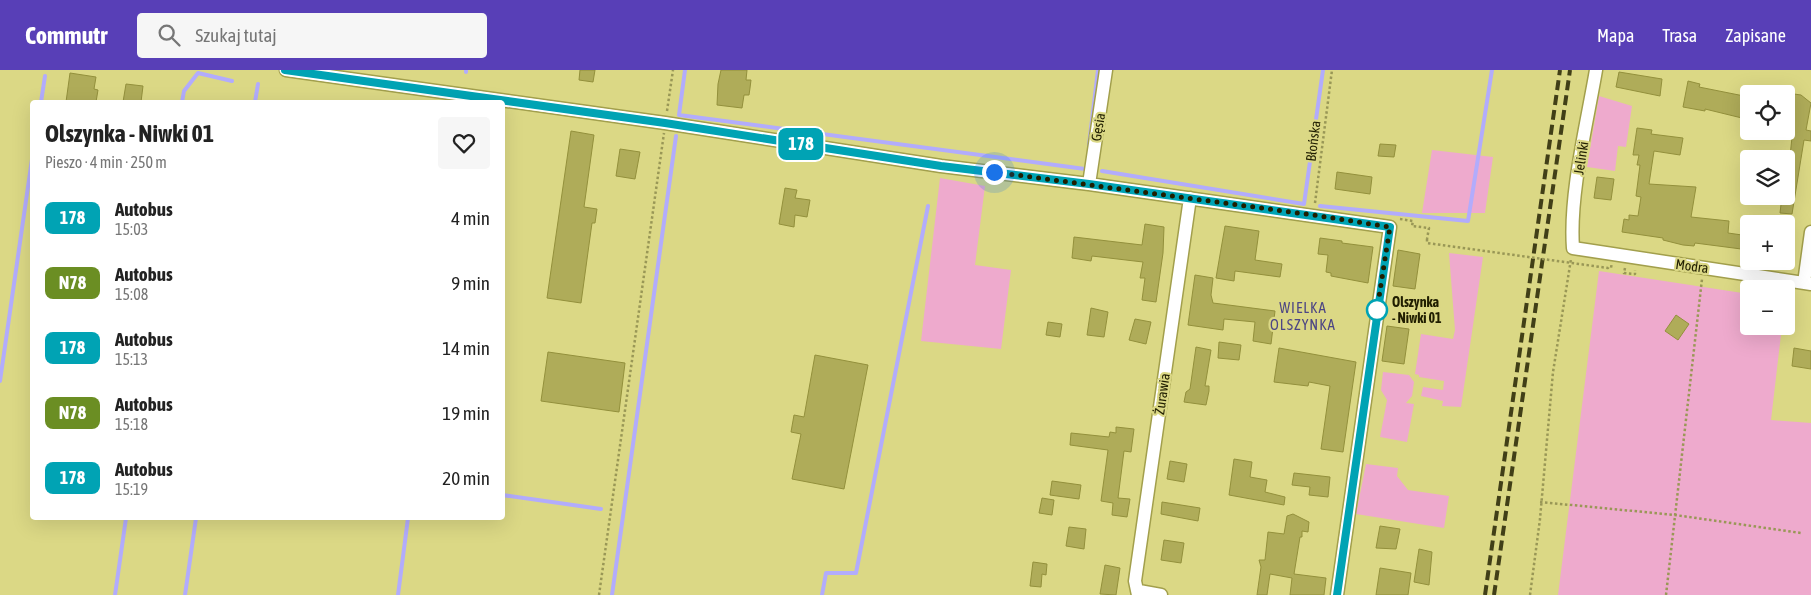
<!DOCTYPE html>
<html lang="pl">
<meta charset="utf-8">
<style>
:root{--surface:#fff;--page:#f6f6f6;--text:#222;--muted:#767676;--accent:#583fb7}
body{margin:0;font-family:"Asap Condensed",sans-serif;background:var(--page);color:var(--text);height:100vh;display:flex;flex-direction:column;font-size:19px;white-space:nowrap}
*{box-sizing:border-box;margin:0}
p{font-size:16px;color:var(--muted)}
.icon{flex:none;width:28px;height:28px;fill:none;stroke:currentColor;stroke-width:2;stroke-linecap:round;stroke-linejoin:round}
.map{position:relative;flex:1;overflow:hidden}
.details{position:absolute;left:30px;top:30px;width:475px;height:420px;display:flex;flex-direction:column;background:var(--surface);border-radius:5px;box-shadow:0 5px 20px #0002}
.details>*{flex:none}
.badge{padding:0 10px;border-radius:8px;font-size:18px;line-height:32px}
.buttons{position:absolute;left:1740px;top:15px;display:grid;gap:10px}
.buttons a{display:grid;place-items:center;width:55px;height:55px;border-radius:5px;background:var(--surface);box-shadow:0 5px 20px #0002;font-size:25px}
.you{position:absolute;width:25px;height:25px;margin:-12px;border:4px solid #fff;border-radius:50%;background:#1a73e8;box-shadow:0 0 0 8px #1a73e833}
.map>.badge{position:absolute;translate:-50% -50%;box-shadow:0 0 0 2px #fff}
.round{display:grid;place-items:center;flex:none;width:52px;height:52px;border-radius:5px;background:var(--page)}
.overview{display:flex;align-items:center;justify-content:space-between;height:85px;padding:0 15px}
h1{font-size:24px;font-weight:700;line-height:38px}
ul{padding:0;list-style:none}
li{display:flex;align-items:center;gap:15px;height:65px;padding:0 15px}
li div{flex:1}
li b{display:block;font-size:19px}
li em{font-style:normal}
li .badge{min-width:55px;font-weight:700;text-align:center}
header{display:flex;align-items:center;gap:30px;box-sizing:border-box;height:70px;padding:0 25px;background:var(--accent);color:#fff}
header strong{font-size:24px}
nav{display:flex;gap:28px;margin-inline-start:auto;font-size:18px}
.search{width:350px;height:45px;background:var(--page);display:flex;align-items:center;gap:12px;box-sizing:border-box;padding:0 18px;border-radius:5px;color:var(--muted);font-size:19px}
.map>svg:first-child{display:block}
</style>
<header>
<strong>Commutr</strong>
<div class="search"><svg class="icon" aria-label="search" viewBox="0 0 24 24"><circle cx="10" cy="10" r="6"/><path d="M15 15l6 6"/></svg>Szukaj tutaj</div>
<nav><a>Mapa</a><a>Trasa</a><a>Zapisane</a></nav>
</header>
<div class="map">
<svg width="1811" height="525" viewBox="0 0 1811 525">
<rect width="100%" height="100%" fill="#dbd885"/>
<path fill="#eeaacd" d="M 1599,26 L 1632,36 L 1626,77 L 1618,76 L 1615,101 L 1587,97 Z
M 1432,80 L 1493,87 L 1485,143 L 1422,143 Z
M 940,108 L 985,116 L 975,195 L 1011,200 L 1001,279 L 921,271 Z
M 1449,183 L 1483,187 L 1461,337 L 1442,336 L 1443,331 L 1421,326 L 1423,317 L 1443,320 L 1444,311 L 1419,307 L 1419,305 L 1415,304 L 1421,264 L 1453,269 L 1455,260 Z
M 1599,201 L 1749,224 L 1749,256 L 1782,256 L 1771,350 L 1811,353 L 1811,525 L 1558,525 Z
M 1383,302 L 1409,305 L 1414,312 L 1412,326 L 1406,333 L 1414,334 L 1407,372 L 1380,367 L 1387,330 L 1381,320 Z
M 1366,394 L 1398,398 L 1397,406 L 1408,420 L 1449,426 L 1444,458 L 1356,444 Z"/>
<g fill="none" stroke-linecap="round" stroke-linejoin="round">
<path stroke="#b2acfc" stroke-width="4" d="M 685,0 L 679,45 L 1085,99
M 466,2 L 466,0
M 41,32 L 45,6
M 182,32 L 184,21 L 198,3 L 232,11
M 255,32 L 258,14
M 1089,75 L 1098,0
M 1102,101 L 1304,134 L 1323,0
M 1320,136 L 1468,151 L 1492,0
M 0,311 L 32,89
M 502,425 L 601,439
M 115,525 L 126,448
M 185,525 L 196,448
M 398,525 L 408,448
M 612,525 L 676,66
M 822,525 L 826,503 L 856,503 L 928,136"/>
</g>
<path fill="#afac59" stroke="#93903c" d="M 580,0 L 595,0 L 593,12 L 579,10 Z
M 721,0 L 747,0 L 746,10 L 751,10 L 750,18 L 749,25 L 744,25 L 742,38 L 717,35 L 718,14 Z
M 1619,2 L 1662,9 L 1660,26 L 1616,17 Z
M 70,3 L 96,7 L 94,19 L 98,20 L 96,32 L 66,32 Z
M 1688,11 L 1700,14 L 1699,17 L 1749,27 L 1746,49 L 1705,39 L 1705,41 L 1683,37 Z
M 126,14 L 143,16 L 141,32 L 123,32 Z
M 1794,24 L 1801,25 L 1811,33 L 1806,60 L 1811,61 L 1811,71 L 1804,70 L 1792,144 L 1780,143 L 1782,126 L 1786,126 L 1792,67 L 1786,66 L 1786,28 L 1793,30 Z
M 1637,58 L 1652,60 L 1651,64 L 1683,68 L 1680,85 L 1654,81 L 1649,114 L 1696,117 L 1691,147 L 1729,151 L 1728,163 L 1749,166 L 1749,180 L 1695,173 L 1694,176 L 1683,175 L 1663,170 L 1663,168 L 1622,162 L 1624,149 L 1629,150 L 1629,145 L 1638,146 L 1641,127 L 1636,126 L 1640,95 L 1637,95 L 1639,85 L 1633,85 Z
M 571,61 L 594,65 L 584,137 L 597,139 L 595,153 L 592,153 L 581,233 L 547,228 Z
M 1380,74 L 1396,75 L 1394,87 L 1378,86 Z
M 620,79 L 640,82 L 635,109 L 616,106 Z
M 1337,102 L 1372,107 L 1370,124 L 1335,119 Z
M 1597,107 L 1614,109 L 1611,130 L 1594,128 Z
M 785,118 L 797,120 L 795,128 L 810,130 L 807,147 L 795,145 L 794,157 L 779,154 Z
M 1145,154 L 1164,157 L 1163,183 L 1156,232 L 1142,230 L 1145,208 L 1140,208 L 1143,192 L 1092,186 L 1091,191 L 1072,188 L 1074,167 L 1142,175 Z
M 1225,156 L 1259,161 L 1255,190 L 1282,194 L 1280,207 L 1235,201 L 1234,211 L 1216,208 Z
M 1320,168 L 1342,171 L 1342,173 L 1373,177 L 1368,213 L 1331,206 L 1331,203 L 1326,202 L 1328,185 L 1318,184 Z
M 1398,180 L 1420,184 L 1415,219 L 1393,216 Z
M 1195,205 L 1213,208 L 1211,225 L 1213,233 L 1275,241 L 1271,274 L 1253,271 L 1255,252 L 1224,249 L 1223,260 L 1188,255 Z
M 1091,238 L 1108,242 L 1104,267 L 1087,265 Z
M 1676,245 L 1689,254 L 1678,270 L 1665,261 Z
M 1135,249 L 1151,252 L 1146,274 L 1129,270 Z
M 1048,252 L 1062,254 L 1060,267 L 1046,265 Z
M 1387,256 L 1409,259 L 1404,294 L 1382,291 Z
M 1219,272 L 1241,275 L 1239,290 L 1218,288 Z
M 1196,277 L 1211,280 L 1205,316 L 1209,316 L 1209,321 L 1206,335 L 1184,332 L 1186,322 L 1190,319 Z
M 1279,278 L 1356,292 L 1343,382 L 1321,379 L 1330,316 L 1309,312 L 1308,316 L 1274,312 Z
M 1794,278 L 1811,281 L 1811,299 L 1792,296 Z
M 548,282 L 625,293 L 619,342 L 541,331 Z
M 815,285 L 868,295 L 844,419 L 792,409 L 801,364 L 791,362 L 794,345 L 804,347 Z
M 1116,357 L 1134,359 L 1131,382 L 1124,381 L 1118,428 L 1130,429 L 1127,447 L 1112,445 L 1113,433 L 1101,431 L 1108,380 L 1070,375 L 1071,363 L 1109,367 L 1110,362 L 1116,363 Z
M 1234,389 L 1252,392 L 1250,407 L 1267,410 L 1265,422 L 1285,427 L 1284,435 L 1229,425 Z
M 1170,391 L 1187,394 L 1184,412 L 1167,409 Z
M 1294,403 L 1330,407 L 1328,427 L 1309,425 L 1310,417 L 1292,415 Z
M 1052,411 L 1081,415 L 1079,429 L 1050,425 Z
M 1042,428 L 1054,430 L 1052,445 L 1039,443 Z
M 1162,432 L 1200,438 L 1198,451 L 1161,444 Z
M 1293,444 L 1309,452 L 1308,462 L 1302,461 L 1302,467 L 1300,467 L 1294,504 L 1326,508 L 1324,525 L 1290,525 L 1292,508 L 1270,504 L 1267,525 L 1257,525 L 1261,497 L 1259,490 L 1265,490 L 1268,462 L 1284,464 L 1287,446 Z
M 1380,456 L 1400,459 L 1396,479 L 1376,478 Z
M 1069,457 L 1086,459 L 1084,479 L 1066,476 Z
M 1164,470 L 1184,473 L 1181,493 L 1161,490 Z
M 1419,479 L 1432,482 L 1429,515 L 1414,512 Z
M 1033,492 L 1047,494 L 1046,505 L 1042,504 L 1041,517 L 1030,516 Z
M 1105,495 L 1120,498 L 1116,525 L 1100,524 Z
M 1380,498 L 1411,503 L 1408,525 L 1376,525 Z"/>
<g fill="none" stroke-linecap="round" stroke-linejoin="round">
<defs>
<path id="street" d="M 286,0 L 665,53 L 941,96 L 1089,114 L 1390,157 L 1337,525
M 1596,0 C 1587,53 1569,125 1573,178 L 1811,214
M 1089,114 L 1106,0
M 1804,213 L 1811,162
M 1139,521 L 1161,525
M 1138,525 L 1135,511 L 1190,128"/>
</defs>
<use href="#street" stroke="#a29f4c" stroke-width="15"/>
<path stroke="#999756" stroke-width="2.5" stroke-dasharray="2.5 2.5" stroke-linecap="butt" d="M 667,41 L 673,0
M 1315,133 L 1332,0
M 1400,149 L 1413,151 L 1412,156 L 1429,158 L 1427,169
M 1625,198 L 1624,203 L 1635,204 L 1635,200
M 1540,432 L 1675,445 L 1801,463
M 599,525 L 664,63
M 1530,525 L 1540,449 L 1553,302 L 1571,189
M 1666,525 L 1702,209"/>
<use href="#street" stroke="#fff" stroke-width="12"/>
<path stroke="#413f17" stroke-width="4" stroke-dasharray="10 5" stroke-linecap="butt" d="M 1485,525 L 1560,0
M 1494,525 L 1570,0"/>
<path stroke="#999756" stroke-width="2.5" stroke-dasharray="2.5 2.5" stroke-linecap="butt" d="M 1427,169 L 1427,173 L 1608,198 L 1609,196 L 1615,197"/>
</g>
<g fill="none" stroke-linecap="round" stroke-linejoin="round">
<defs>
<path id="line" d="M 285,0 L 665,53 L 941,96 L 1089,114 L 1390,157 L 1337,525"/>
</defs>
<use href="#line" stroke="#fff" stroke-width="11"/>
<use href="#line" stroke="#00a3b4" stroke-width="8"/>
<path stroke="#201e00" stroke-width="5" stroke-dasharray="0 9" d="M 994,102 L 1313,145 L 1390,157 L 1377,240"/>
</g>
<circle fill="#fff" stroke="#00a3b4" stroke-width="2.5" cx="1377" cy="240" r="10"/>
<g text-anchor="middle" stroke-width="4.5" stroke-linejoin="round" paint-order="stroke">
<g font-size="14" fill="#201e00" stroke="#dbd885">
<text transform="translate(1098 57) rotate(-81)" y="5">Gęsia</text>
<text transform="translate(1313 71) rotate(-83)" y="5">Błońska</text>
<text transform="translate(1581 88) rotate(-81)" y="5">Jelinki</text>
<text transform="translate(1692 196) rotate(8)" y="5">Modra</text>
<text transform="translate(1162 324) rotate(-82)" y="5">Żurawia</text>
</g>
<g font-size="14" font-weight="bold" fill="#201e00" stroke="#dbd885" text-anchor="start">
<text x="1392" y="237">Olszynka<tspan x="1392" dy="16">- Niwki 01</tspan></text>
</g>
<g font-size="15" letter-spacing="1" fill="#4d4684" stroke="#dbd885">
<text x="1303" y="243">WIELKA<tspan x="1303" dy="17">OLSZYNKA</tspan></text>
</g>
</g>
</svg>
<div class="buttons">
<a><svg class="icon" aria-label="locate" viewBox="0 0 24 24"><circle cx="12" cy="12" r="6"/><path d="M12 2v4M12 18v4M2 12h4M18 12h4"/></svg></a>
<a><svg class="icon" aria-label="layers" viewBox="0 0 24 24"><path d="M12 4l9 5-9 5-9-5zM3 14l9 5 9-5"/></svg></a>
<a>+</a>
<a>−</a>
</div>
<div class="you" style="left:994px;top:102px"></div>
<b class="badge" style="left:801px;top:74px;background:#00a3b4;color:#fff">178</b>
<section class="details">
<div class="overview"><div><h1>Olszynka - Niwki 01</h1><p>Pieszo · 4 min · 250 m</p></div><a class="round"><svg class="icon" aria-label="heart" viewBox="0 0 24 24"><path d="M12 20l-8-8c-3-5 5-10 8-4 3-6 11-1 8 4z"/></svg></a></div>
<ul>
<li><span class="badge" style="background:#00a3b4;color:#fff">178</span><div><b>Autobus</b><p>15:03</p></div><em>4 min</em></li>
<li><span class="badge" style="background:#6b8e23;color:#fff">N78</span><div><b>Autobus</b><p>15:08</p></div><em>9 min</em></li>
<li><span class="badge" style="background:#00a3b4;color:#fff">178</span><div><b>Autobus</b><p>15:13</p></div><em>14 min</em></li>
<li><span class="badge" style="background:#6b8e23;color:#fff">N78</span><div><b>Autobus</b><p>15:18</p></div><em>19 min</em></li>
<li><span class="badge" style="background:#00a3b4;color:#fff">178</span><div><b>Autobus</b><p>15:19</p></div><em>20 min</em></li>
</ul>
</section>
</div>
